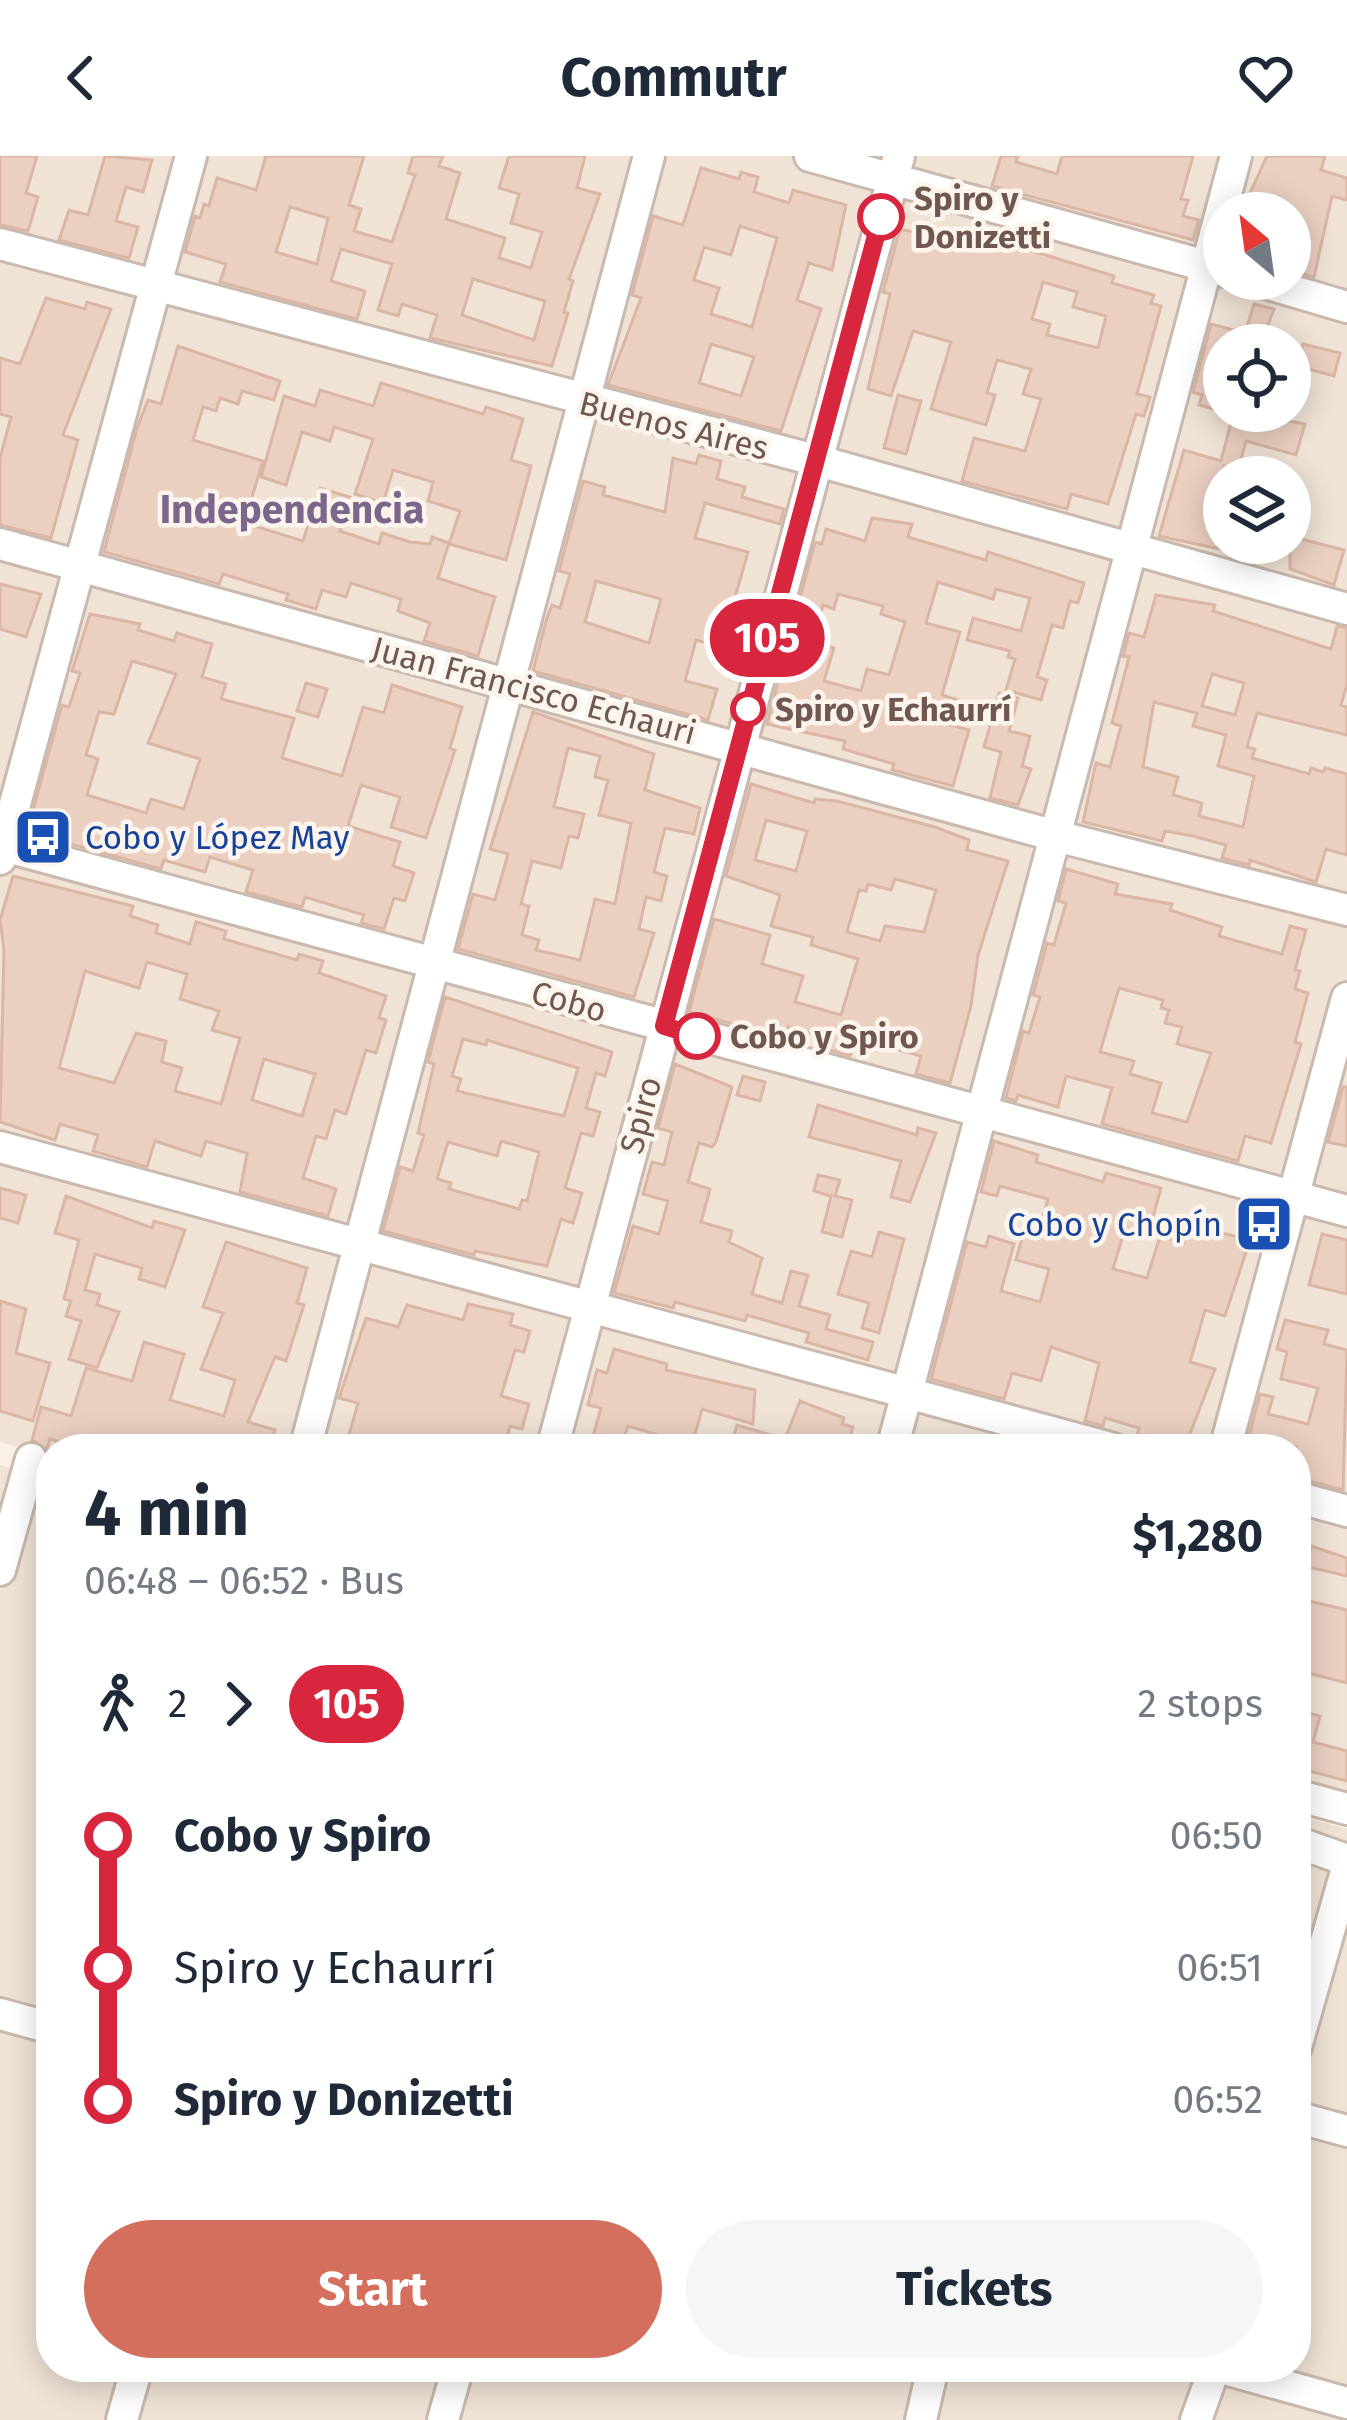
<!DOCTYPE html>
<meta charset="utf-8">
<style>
:root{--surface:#fff;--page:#f6f6f7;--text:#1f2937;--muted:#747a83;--accent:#d36f5c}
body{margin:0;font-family:"Fira Sans",sans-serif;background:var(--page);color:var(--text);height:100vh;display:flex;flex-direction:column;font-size:45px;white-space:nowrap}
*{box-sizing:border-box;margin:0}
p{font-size:39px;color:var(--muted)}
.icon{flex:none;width:66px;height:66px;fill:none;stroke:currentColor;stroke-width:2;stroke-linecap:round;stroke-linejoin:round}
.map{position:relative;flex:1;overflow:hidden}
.drawer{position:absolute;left:36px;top:1278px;width:1275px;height:948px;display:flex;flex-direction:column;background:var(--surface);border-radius:48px;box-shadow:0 6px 30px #0003}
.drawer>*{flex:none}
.badge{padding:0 24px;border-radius:39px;font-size:42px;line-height:78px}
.needle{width:78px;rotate:331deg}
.controls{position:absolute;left:1203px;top:36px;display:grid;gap:24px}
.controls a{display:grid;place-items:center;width:108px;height:108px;border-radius:50%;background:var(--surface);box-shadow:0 6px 30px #0003;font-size:60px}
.map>.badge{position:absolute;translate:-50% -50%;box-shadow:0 0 0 6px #fff}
.legs{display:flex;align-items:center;gap:18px;height:132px;padding:0 48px;font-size:39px}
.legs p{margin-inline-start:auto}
.summary{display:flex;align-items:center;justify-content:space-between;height:204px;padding:0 48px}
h1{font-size:66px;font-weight:700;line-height:90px}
.cta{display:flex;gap:24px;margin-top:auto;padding:24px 48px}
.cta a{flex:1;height:138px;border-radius:72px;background:var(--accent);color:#fff;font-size:48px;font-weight:700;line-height:138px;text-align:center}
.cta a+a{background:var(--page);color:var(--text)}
ul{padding:0 48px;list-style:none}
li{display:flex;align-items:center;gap:42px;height:132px;font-size:45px}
li i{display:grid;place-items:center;width:18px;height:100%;margin:0 15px;background:currentColor}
li i::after{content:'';width:30px;height:30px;margin:-15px;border:9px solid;border-radius:50%;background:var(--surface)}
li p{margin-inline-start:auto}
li:first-child i{background:linear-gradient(#0000 50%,currentColor 0)}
li:last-child i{background:linear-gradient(currentColor 50%,#0000 0)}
header{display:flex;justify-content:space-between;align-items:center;height:156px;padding:0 48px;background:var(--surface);font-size:54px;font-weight:700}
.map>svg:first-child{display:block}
</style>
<header><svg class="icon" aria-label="back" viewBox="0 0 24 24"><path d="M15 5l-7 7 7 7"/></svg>Commutr<svg class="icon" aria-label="heart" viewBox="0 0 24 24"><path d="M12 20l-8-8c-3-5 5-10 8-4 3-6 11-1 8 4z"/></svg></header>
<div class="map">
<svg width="1347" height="2264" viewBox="0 0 1347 2264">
<rect width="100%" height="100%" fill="#f9f1e7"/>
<path fill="#f0e3d6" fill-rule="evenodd" d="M 0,0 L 1347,0 L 1347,1649 L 1296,1635 L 1296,1293 L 51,1293 L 51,1300 L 0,1286 ZM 1224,57 L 1290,57 L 1290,123 L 1224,123 ZM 1224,189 L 1290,189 L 1290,255 L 1224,255 ZM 1224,321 L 1290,321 L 1290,387 L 1224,387 Z
M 0,1309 L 51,1323 L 51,2211 L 1296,2211 L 1296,1659 L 1347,1673 L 1347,2264 L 0,2264 Z"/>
<path fill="#ebd0c2" stroke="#dbb6a5" stroke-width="3" fill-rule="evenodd" d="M 0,0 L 37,0 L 26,37 L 38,41 L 28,75 L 0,69 Z
M 105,0 L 152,4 L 143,36 L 126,31 L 116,65 L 138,71 L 129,102 L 59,84 L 69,54 L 88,59 Z
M 266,0 L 364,0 L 349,49 L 361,53 L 354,75 L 392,86 L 415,19 L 408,17 L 413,0 L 443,0 L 439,10 L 460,17 L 446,63 L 505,82 L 499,102 L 531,112 L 542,76 L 511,67 L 519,38 L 499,32 L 509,0 L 585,0 L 577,32 L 600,38 L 569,123 L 573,125 L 564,156 L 568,157 L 552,210 L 430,182 L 437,159 L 402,148 L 398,160 L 378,154 L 392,108 L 341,93 L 331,125 L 365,135 L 357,163 L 220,126 L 226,108 L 185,96 L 195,60 L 200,62 L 204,48 L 209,50 L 217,22 L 256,34 ZM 290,51 L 328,62 L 317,108 L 276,96 ZM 473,123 L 545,145 L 534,184 L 462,159 Z
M 1001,0 L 1018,0 L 1016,6 L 1057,18 L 1062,0 L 1193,0 L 1181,43 L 1188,44 L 1183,60 L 1199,64 L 1193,84 L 992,30 Z
M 1267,0 L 1325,0 L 1321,14 L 1347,22 L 1347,44 L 1332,40 L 1314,121 L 1290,114 L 1290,57 L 1241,57 Z
M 701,12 L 739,23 L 741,16 L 758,21 L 754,36 L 789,47 L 793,34 L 846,49 L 832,114 L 809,107 L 797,144 L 821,153 L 781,275 L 608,229 L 641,142 L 632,139 L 653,60 L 683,69 ZM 740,70 L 777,82 L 752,171 L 711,158 L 719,132 L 694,124 L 704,91 L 731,99 ZM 711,188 L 754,201 L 741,240 L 699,227 Z
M 900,73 L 997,95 L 1000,85 L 1114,120 L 1112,127 L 1154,139 L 1151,147 L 1161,150 L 1137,238 L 1150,241 L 1144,260 L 1136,258 L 1108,348 L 1071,338 L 1067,353 L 962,325 L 974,282 L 1025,295 L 1041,243 L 1023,238 L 1031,213 L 997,204 L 987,237 L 995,239 L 986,269 L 931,253 L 951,186 L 913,175 L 891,240 L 868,233 L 890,138 L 883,136 ZM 1043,126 L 1077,136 L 1073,151 L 1106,160 L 1098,192 L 1047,179 L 1050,168 L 1032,163 Z
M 46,142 L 85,153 L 87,146 L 111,153 L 63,279 L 78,284 L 51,382 L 0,369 L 0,302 L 11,261 L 0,258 L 0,202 L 20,208 Z
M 1254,148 L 1274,153 L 1263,182 L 1267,189 L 1224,189 L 1224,256 L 1199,249 L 1202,239 L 1193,236 L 1211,168 L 1245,177 Z
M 1303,188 L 1340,197 L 1334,220 L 1296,210 Z
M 178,190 L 280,225 L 274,244 L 242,235 L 238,248 L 220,242 L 216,255 L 203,251 L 193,284 L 263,305 L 244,367 L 303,385 L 320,332 L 350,341 L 340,375 L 379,388 L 382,377 L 410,386 L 430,388 L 432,381 L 449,387 L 438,422 L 495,441 L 478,500 L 424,485 L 430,467 L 398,455 L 401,443 L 351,427 L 346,441 L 322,434 L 316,453 L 286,444 L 288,438 L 223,418 L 219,428 L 104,396 L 137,272 L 148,244 L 161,248 Z
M 381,227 L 483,258 L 486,251 L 523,263 L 511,304 L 531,310 L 506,404 L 449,388 L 460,355 L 428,345 L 433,326 L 393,314 L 383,347 L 355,338 L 373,283 L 334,271 L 330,285 L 302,276 L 286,329 L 261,321 L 284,240 L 315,250 L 320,234 L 373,250 Z
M 898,239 L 921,245 L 906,298 L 884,292 Z
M 1234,255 L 1305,268 L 1296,299 L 1246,285 L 1238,314 L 1224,310 L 1224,394 L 1159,380 L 1184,294 L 1221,305 Z
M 699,299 L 721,305 L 717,323 L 745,331 L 742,341 L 784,353 L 780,368 L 705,347 L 695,382 L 748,396 L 721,491 L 696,484 L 685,525 L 717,533 L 708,564 L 533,515 L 546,465 L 552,449 L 560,452 L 570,418 L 559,415 L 583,325 L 605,331 L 603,339 L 665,356 L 673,302 L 696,308 ZM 596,425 L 661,443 L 649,487 L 585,466 Z
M 872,362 L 912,368 L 908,381 L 986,404 L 988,396 L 1084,427 L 1078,447 L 1070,445 L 1063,472 L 1052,469 L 1037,521 L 1047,524 L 1041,544 L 1006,534 L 1015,503 L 1008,501 L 1010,495 L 967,484 L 973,462 L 1021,475 L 1030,442 L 996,433 L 993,443 L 938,426 L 926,467 L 960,476 L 942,539 L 958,544 L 951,569 L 969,574 L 953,630 L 892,614 L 894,608 L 843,593 L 845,585 L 767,568 L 815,386 L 822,388 L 826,373 L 865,385 ZM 838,438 L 883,450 L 881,458 L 905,466 L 889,519 L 867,513 L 861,535 L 824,525 L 834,492 L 813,486 L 823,449 L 834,453 Z
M 1290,380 L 1344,394 L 1334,429 L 1290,413 Z
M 0,428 L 41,438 L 26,481 L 0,473 Z
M 1156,439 L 1215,449 L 1213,455 L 1331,493 L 1337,470 L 1347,472 L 1347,528 L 1341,549 L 1347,551 L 1347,579 L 1257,557 L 1247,591 L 1255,593 L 1252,602 L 1309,618 L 1311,612 L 1323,616 L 1325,612 L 1347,618 L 1347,699 L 1326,693 L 1316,726 L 1250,704 L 1249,709 L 1222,702 L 1226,689 L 1193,680 L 1165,675 L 1162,685 L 1083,666 L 1096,607 L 1110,611 L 1121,570 L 1112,567 L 1129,501 L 1123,500 L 1129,477 L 1144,481 ZM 1212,518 L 1244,527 L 1235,559 L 1202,550 ZM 1154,546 L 1197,557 L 1193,570 L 1226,579 L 1218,610 L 1254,620 L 1243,671 L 1199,660 L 1202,647 L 1173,639 L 1178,621 L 1143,611 Z
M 90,458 L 140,468 L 138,474 L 174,485 L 177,477 L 212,488 L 202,521 L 226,528 L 221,543 L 294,562 L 282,602 L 342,620 L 363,551 L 384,557 L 392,529 L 462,551 L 450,592 L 455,594 L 426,682 L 391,671 L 400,641 L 361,629 L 348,670 L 400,686 L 393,710 L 414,717 L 405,745 L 394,742 L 384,773 L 361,767 L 364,759 L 305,741 L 302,751 L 246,736 L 253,714 L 210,701 L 205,716 L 164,704 L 161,713 L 27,676 L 62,549 L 69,551 L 80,517 L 72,515 ZM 132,505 L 176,518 L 148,587 L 200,603 L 184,653 L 151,643 L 146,657 L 87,639 L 98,603 L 86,599 L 99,556 L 114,558 Z
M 306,527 L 327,533 L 318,561 L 297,555 Z
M 999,537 L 1018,542 L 1009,575 L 1030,580 L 1022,610 L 1031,613 L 1018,649 L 990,642 L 1001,596 L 984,591 Z
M 533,556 L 654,598 L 645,634 L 700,652 L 694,678 L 665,672 L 654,716 L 667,720 L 661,745 L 646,741 L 639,773 L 654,777 L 634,841 L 458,793 L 473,738 L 495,744 L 508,698 L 490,693 ZM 568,592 L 600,600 L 595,621 L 608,624 L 599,659 L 631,667 L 615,748 L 595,743 L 580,804 L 536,794 L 539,784 L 522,779 L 529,750 L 521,748 L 532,705 L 561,712 L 569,680 L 578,682 L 584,658 L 554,651 Z
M 751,628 L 814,647 L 815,643 L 837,645 L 935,671 L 969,684 L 967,694 L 1008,705 L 978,799 L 971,850 L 950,927 L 916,918 L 921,900 L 881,889 L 879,895 L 854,888 L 850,900 L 819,891 L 822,880 L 788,871 L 785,882 L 689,856 L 714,763 L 770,779 L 762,808 L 803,820 L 795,846 L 841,859 L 858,803 L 811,789 L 813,781 L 771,770 L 780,739 L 726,720 ZM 766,664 L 807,675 L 796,715 L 755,704 ZM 895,723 L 936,734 L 924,776 L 885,770 L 880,785 L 847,776 L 859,734 L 866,735 L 868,728 L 891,734 Z
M 1066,713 L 1118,728 L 1115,738 L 1172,748 L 1170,754 L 1222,771 L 1219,780 L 1282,798 L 1290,770 L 1306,774 L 1295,814 L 1300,815 L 1295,833 L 1308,837 L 1295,886 L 1301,888 L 1271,987 L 1245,980 L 1238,1005 L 1102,968 L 1112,932 L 1066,920 L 1058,951 L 1018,939 L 1016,945 L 1006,942 L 1023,875 L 1029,877 L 1040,841 L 1033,839 L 1043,802 L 1047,787 L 1054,789 L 1066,747 L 1058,745 ZM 1119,832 L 1163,844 L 1161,852 L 1169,854 L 1165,867 L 1182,871 L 1177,888 L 1211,897 L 1187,966 L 1152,957 L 1161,927 L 1130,918 L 1134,905 L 1100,896 Z
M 13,720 L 133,750 L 130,760 L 158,769 L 156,777 L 190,788 L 196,766 L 226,775 L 224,783 L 297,804 L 299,798 L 323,805 L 319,817 L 386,840 L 379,862 L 386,864 L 376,897 L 366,894 L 346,958 L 335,954 L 326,983 L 316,980 L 303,1022 L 336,1033 L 328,1060 L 240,1036 L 247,997 L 206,985 L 201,1000 L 155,985 L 147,1011 L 93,995 L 98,979 L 60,968 L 55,984 L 0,966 L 4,793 L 0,764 ZM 147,806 L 187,818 L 180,843 L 219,855 L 212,874 L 240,882 L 221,948 L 175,935 L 182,912 L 162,906 L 166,885 L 136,877 L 114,927 L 59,912 L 85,815 L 139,832 ZM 264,903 L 315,918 L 302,960 L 252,944 Z
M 445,841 L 612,896 L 605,920 L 596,917 L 586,952 L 600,956 L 593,980 L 581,977 L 565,1032 L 582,1037 L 573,1067 L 561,1063 L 547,1110 L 475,1095 L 474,1099 L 383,1075 L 400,1011 L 413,1015 L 424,979 L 418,977 L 434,908 L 428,906 ZM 463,883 L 486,889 L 487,884 L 578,912 L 564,960 L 457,935 L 461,923 L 452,920 ZM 501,985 L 539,996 L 527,1045 L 522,1044 L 519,1053 L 449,1033 L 451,1027 L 437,1023 L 448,986 L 497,1000 Z
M 675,908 L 732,931 L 716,986 L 712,991 L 699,987 L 688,1026 L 710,1033 L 701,1066 L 732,1075 L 729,1086 L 762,1102 L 752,1138 L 782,1147 L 791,1115 L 808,1119 L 799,1150 L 830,1159 L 826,1173 L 873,1186 L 868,1204 L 806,1186 L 809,1177 L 747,1159 L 745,1165 L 675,1146 L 673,1152 L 614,1137 L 633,1070 L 659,1078 L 668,1045 L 643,1038 L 652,1006 L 664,1009 L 672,976 L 658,972 Z
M 743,920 L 765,926 L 760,945 L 737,939 Z
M 1343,931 L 1347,931 L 1347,990 L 1328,986 Z
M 818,949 L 917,979 L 918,972 L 936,977 L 910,1046 L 891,1041 L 901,1005 L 809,981 Z
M 994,985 L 1038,999 L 1036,1006 L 1103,1026 L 1106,1017 L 1161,1032 L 1148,1079 L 1125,1072 L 1113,1113 L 1147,1122 L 1160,1080 L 1184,1087 L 1192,1058 L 1221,1066 L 1218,1076 L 1250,1084 L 1225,1160 L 1205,1154 L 1190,1206 L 1215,1213 L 1184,1293 L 1137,1281 L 1139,1272 L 1105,1262 L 1103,1270 L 1085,1265 L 1099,1207 L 1051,1191 L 1041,1225 L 1012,1217 L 1004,1243 L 931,1223 L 967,1086 L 986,1091 L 989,1080 L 1014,1088 L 1001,1135 L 1040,1146 L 1049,1113 L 1016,1104 L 1024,1074 L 1038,1078 L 1048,1043 L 1000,1030 L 997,1040 L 981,1036 Z
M 818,1019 L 840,1024 L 835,1040 L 852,1044 L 842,1081 L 822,1076 L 831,1040 L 814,1035 Z
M 0,1032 L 26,1039 L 18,1067 L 0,1062 Z
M 66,1040 L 152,1072 L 154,1065 L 185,1074 L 165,1131 L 139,1123 L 142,1112 L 95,1098 L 85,1134 L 100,1138 L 97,1149 L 119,1156 L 97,1212 L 69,1203 L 81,1165 L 66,1160 L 71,1145 L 64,1143 L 79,1084 L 55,1077 Z
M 879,1076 L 904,1083 L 879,1177 L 862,1172 L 869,1147 L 838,1138 L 851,1095 L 872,1101 Z
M 1322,1078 L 1347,1084 L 1347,1138 L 1309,1129 Z
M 226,1086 L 307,1112 L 297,1147 L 304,1149 L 286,1205 L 275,1201 L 248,1266 L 275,1274 L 269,1293 L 228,1286 L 226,1293 L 81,1293 L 50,1283 L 47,1293 L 32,1284 L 41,1251 L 71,1260 L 86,1212 L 132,1225 L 144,1186 L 184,1198 L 170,1244 L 224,1260 L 235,1224 L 201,1213 L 223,1157 L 203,1151 Z
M 0,1145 L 26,1153 L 16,1197 L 50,1207 L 33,1265 L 0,1255 Z
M 468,1148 L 513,1158 L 510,1169 L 530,1175 L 524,1196 L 515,1194 L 501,1240 L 529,1248 L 522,1273 L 510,1270 L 504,1293 L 345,1293 L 358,1247 L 339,1242 L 366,1162 L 398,1171 L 407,1149 L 463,1164 Z
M 1285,1164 L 1328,1174 L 1324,1188 L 1347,1194 L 1343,1334 L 1302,1323 L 1304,1318 L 1296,1316 L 1296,1291 L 1249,1280 L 1260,1238 L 1273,1241 L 1268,1258 L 1308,1268 L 1318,1232 L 1281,1223 L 1287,1196 L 1277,1193 Z
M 614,1193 L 667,1208 L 666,1214 L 755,1234 L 753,1268 L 702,1253 L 692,1289 L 628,1270 L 620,1292 L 592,1284 L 601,1252 L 588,1249 L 597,1214 L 607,1217 Z
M 800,1245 L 844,1262 L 842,1268 L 853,1271 L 846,1293 L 730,1293 L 737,1269 L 785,1283 Z
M 1311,1390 L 1347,1402 L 1347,1420 L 1296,1408 L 1297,1396 L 1309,1398 Z
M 1301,1443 L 1347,1454 L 1347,1527 L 1296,1514 Z
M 1296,1554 L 1320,1560 L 1313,1586 L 1347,1595 L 1347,1625 L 1306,1614 L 1304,1621 L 1296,1620 Z"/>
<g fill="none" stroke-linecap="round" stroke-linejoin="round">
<defs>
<path id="minor" d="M 810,0 L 1224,115
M 0,88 L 815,304 L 1347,453
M 1252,123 L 1347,151
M 0,388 L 1056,680 L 1347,754
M 0,689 L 1347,1055
M 0,703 L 191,0
M 0,991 L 1114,1293
M 305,1293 L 649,0
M 552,1293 L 899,0
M 892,1293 L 1236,0
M 1225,1293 L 1347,842
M 1296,1341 L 1347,1355
M 0,1414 L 31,1303
M 1296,1639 L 1347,1653
M 1296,1686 L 1347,1704
M 0,1858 L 51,1872
M 1296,1891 L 1347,1712
M 1296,1961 L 1347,1975
M 1218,2211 L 1347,2247
M 122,2264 L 137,2211
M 443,2264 L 458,2211
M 921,2264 L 933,2211
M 1196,2264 L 1215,2211"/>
</defs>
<use href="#minor" stroke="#c9b9ae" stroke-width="36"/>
<use href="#minor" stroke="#fff" stroke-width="30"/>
</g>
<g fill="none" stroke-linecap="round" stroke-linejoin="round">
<defs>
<path id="line-1" d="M 697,880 L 664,870 L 881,61"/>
</defs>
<use href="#line-1" stroke="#fff" stroke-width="27"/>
<use href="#line-1" stroke="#d7263d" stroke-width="18"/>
</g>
<defs>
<symbol id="bus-square" viewBox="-11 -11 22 22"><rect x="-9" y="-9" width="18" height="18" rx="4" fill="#1a4fb4" stroke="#fcf5ed"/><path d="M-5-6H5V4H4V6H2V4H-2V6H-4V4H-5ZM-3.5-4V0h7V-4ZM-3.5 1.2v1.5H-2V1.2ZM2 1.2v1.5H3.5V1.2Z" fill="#fff"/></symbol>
</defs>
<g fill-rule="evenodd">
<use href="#bus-square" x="10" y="648" width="66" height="66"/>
<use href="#bus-square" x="1231" y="1035" width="66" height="66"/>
</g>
<g fill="#fff" stroke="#d7263d" stroke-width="6">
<circle cx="881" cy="61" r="21"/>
<circle cx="748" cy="553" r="15"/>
<circle cx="697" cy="880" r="21"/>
</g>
<g text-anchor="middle" stroke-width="9" stroke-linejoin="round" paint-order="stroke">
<g font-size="33" font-weight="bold" fill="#6f584f" stroke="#fcf5ed" text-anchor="start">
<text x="914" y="54">Spiro y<tspan x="914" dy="38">Donizetti</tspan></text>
<text x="775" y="565">Spiro y Echaurrí</text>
<text x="730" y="892">Cobo y Spiro</text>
</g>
<g font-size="33" fill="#6f584f" stroke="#fcf5ed">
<text transform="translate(674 269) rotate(14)" y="12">Buenos Aires</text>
<text transform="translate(534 534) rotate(15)" y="12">Juan Francisco Echauri</text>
<text transform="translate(569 845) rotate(15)" y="12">Cobo</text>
<text transform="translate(640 959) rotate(-75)" y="12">Spiro</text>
</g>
<g font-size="33" fill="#164399" stroke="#fcf5ed" text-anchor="start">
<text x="85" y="693">Cobo y López May</text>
<text x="1222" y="1080" text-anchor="end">Cobo y Chopín</text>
</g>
<g font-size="39" font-weight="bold" fill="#7c668c" stroke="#fcf5ed">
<text x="292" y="367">Independencia</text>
</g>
</g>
</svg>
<div class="controls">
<a><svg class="needle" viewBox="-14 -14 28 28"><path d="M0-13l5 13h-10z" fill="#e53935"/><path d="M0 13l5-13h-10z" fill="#747a83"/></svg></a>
<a><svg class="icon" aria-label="locate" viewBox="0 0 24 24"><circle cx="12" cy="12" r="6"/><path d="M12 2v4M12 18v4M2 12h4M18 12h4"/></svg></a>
<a><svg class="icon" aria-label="layers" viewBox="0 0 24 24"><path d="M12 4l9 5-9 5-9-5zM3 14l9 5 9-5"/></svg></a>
</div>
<b class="badge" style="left:767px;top:482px;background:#d7263d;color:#fff">105</b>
<section class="drawer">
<div class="summary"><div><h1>4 min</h1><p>06:48 – 06:52 · Bus</p></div><b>$1,280</b></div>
<div class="legs"><svg class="icon" aria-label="walk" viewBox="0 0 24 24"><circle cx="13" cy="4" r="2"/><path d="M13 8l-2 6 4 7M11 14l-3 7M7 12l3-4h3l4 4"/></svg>2<svg class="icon" aria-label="forward" viewBox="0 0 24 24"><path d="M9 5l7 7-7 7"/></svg><b class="badge" style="background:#d7263d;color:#fff">105</b><p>2 stops</p></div>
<ul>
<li><i style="color:#d7263d"></i><b>Cobo y Spiro</b><p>06:50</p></li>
<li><i style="color:#d7263d"></i><span>Spiro y Echaurrí</span><p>06:51</p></li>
<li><i style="color:#d7263d"></i><b>Spiro y Donizetti</b><p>06:52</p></li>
</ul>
<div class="cta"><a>Start</a><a>Tickets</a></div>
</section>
</div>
